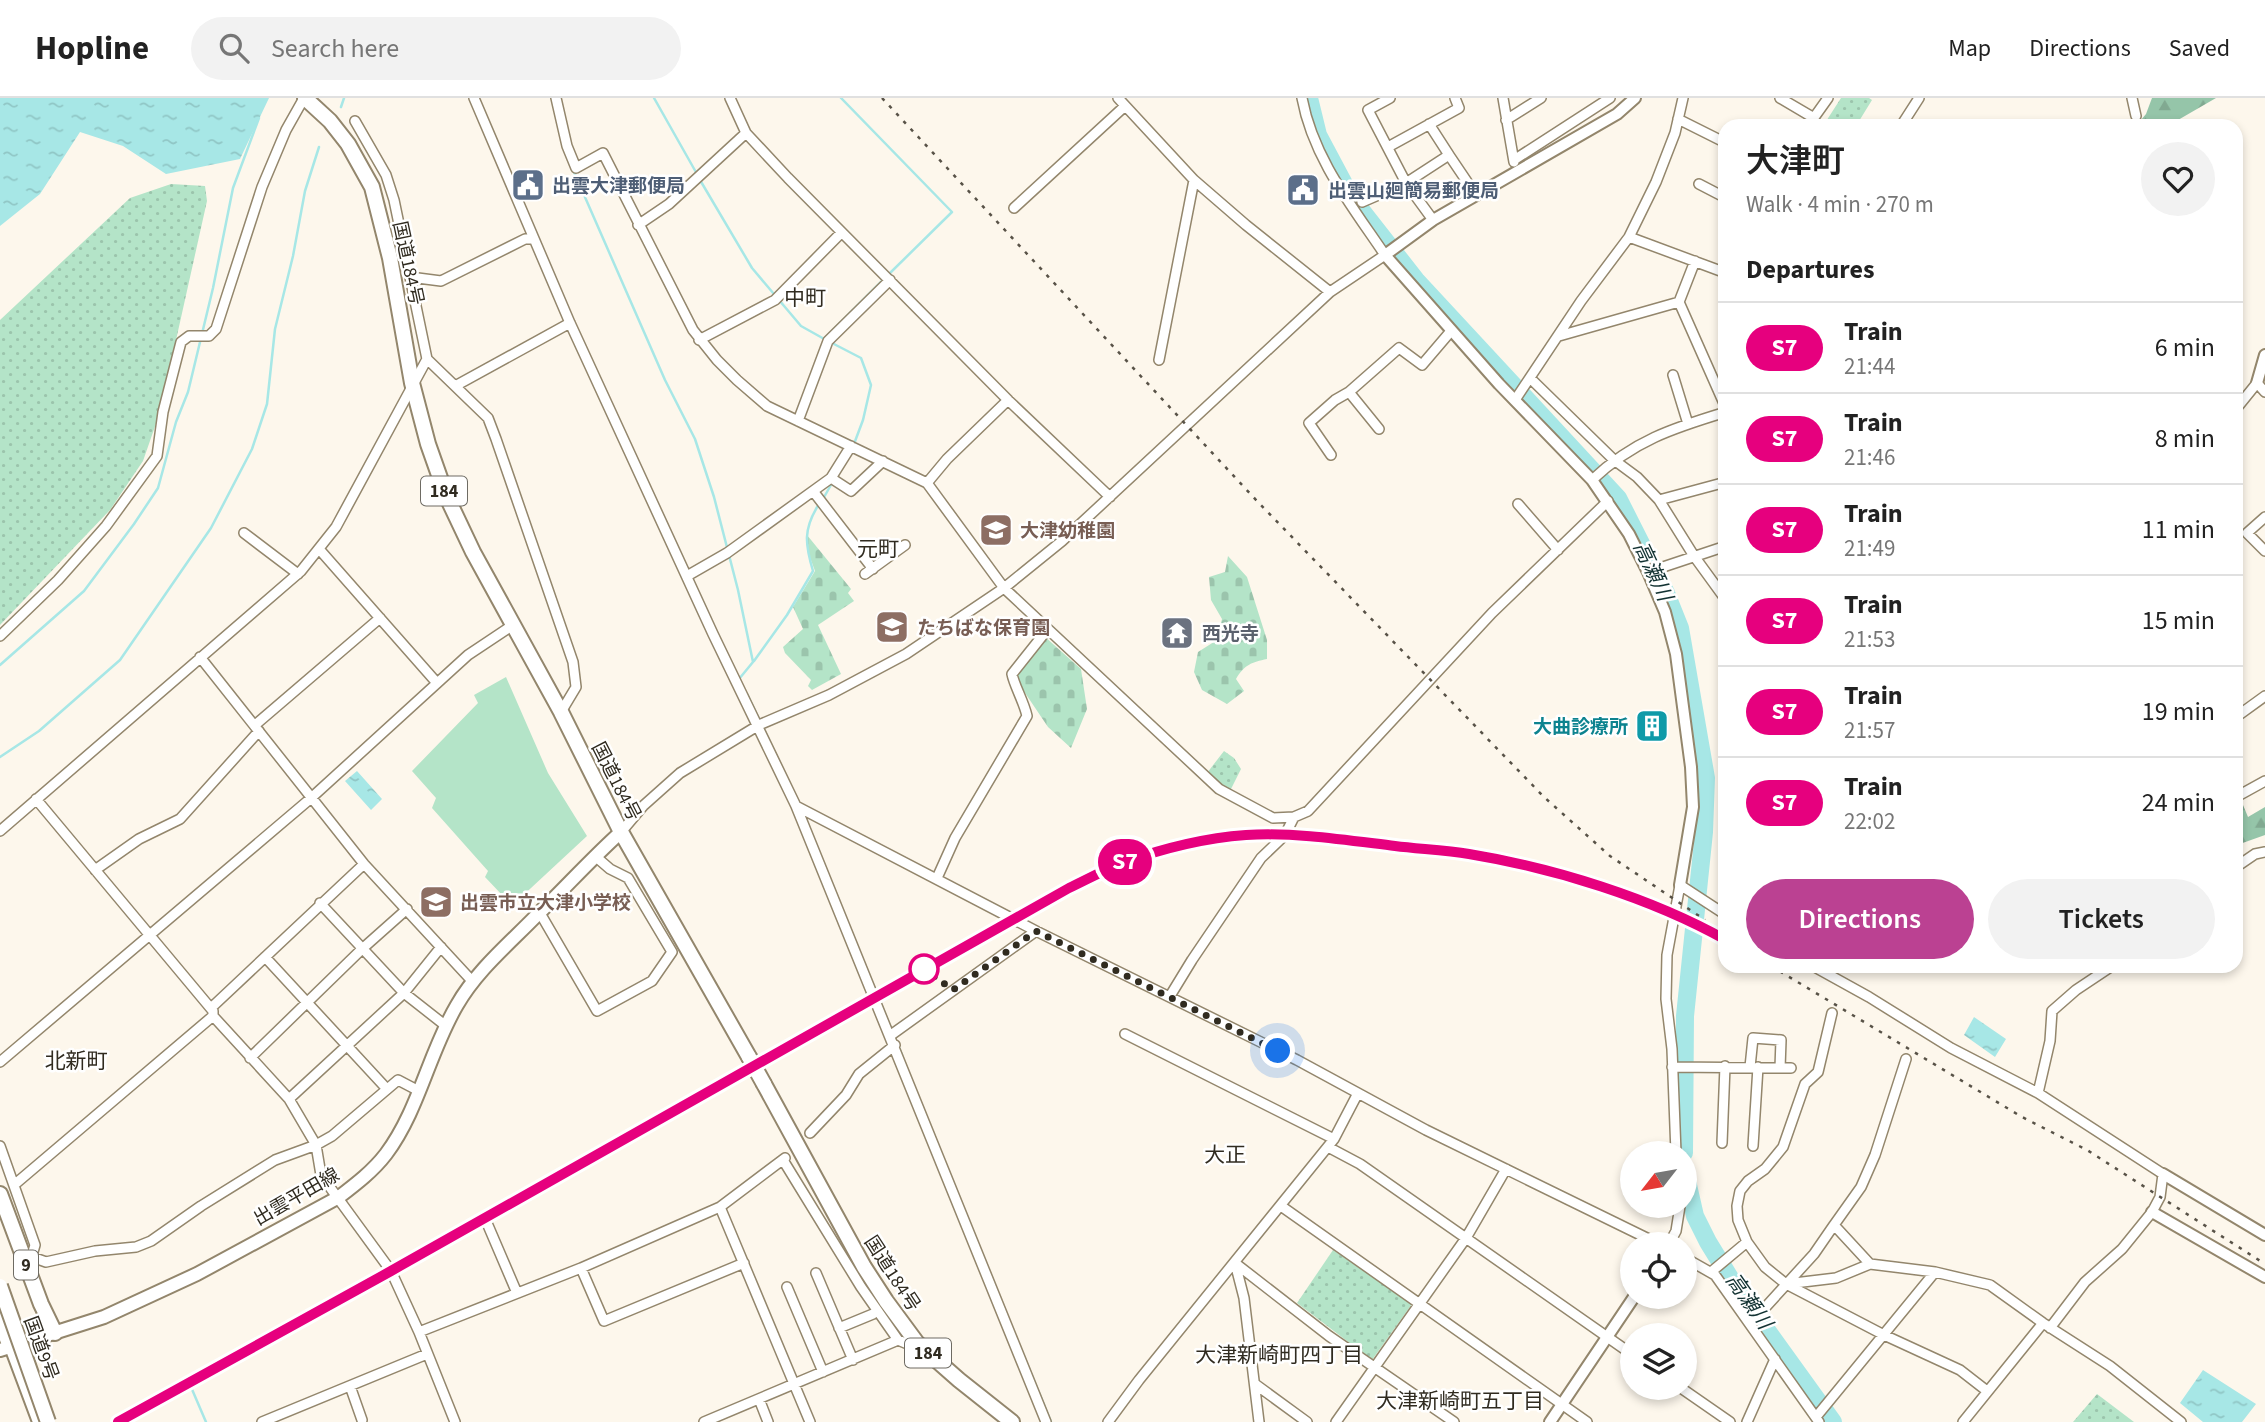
<!DOCTYPE html>
<meta charset="utf-8">
<style>
:root{--surface:#fff;--page:#f2f2f2;--text:#222;--muted:#767676;--line:#e0e0e0;--accent:#bb4192}
body{margin:0;font-family:"Source Sans 3","Noto Sans JP",sans-serif;background:var(--page);color:var(--text);height:100vh;display:flex;flex-direction:column;font-size:26px;white-space:nowrap}
*{box-sizing:border-box;margin:0}
p{font-size:23px;color:var(--muted)}
.icon{flex:none;width:38px;height:38px;fill:none;stroke:currentColor;stroke-width:2;stroke-linecap:round;stroke-linejoin:round}
.map{position:relative;flex:1;overflow:hidden}
.details{position:absolute;left:1718px;top:21px;width:525px;height:854px;display:flex;flex-direction:column;background:var(--surface);border-radius:21px;box-shadow:0 4px 10px #0003}
.details>*{flex:none}
.badge{padding:0 14px;border-radius:23px;font-size:24px;line-height:46px}
.needle{width:46px;rotate:239deg}
.controls{position:absolute;left:1620px;top:1043px;display:grid;gap:14px}
.controls a{display:grid;place-items:center;width:77px;height:77px;border-radius:50%;background:var(--surface);box-shadow:0 4px 10px #0003;font-size:35px}
.you{position:absolute;width:35px;height:35px;margin:-18px;border:5px solid #fff;border-radius:50%;background:#1a73e8;box-shadow:0 0 0 10px #1a73e833}
.map>.badge{position:absolute;translate:-50% -50%;box-shadow:0 0 0 4px #fff}
h2{padding:0 28px;font-size:26px;line-height:63px}
.round{display:grid;place-items:center;flex:none;width:74px;height:74px;border-radius:37px;background:var(--page)}
.overview{display:flex;align-items:center;justify-content:space-between;height:119px;padding:0 28px}
h1{font-size:33px;font-weight:600;line-height:52px}
.button{display:flex;gap:14px;margin-top:auto;padding:14px 28px}
.button a{flex:1;height:80px;border-radius:42px;background:var(--accent);color:#fff;font-size:28px;font-weight:600;line-height:80px;text-align:center}
.button a+a{background:var(--page);color:var(--text)}
ul{padding:0;list-style:none}
li{display:flex;align-items:center;gap:21px;height:91px;padding:0 28px;border-top:2px solid var(--line)}
li div{flex:1}
li b{display:block;font-size:26px}
li em{font-style:normal}
li .badge{min-width:77px;font-weight:700;text-align:center}
header{display:flex;align-items:center;gap:42px;box-sizing:border-box;height:98px;padding:0 35px;background:var(--surface);border-bottom:2px solid var(--line)}
header strong{font-size:33px}
nav{display:flex;gap:38px;margin-inline-start:auto;font-size:24px}
.search{width:490px;height:63px;background:var(--page);display:flex;align-items:center;gap:18px;box-sizing:border-box;padding:0 24px;border-radius:38px;color:var(--muted);font-size:26px}
.map>svg:first-child{display:block}
</style>
<header>
<strong>Hopline</strong>
<div class="search"><svg class="icon" aria-label="search" viewBox="0 0 24 24"><circle cx="10" cy="10" r="6"/><path d="M15 15l6 6"/></svg>Search here</div>
<nav><a>Map</a><a>Directions</a><a>Saved</a></nav>
</header>
<div class="map">
<svg width="2265" height="1324" viewBox="0 0 2265 1324">
<defs>
<pattern id="grass-dots" width="8" height="8" patternUnits="userSpaceOnUse" patternTransform="scale(1.75)"><rect width="8" height="8" fill="#b4e4c8"/><path d="M2 2h.1M6 6h.1" fill="none" stroke="#9bc4ac" stroke-width="1.8" stroke-linecap="round"/></pattern>
<pattern id="forest-firs" width="22" height="20" patternUnits="userSpaceOnUse" patternTransform="scale(1.75)"><rect width="22" height="20" fill="#95c5a9"/><path d="M5 1l3.5 6h-7zM16 11l3.5 6h-7z" fill="#81a991"/></pattern>
<pattern id="cemetery-stones" width="16" height="16" patternUnits="userSpaceOnUse" patternTransform="scale(1.75)"><rect width="16" height="16" fill="#b4e4c8"/><path d="M2 7V4a2 2 0 0 1 4 0v3zM10 15v-3a2 2 0 0 1 4 0v3z" fill="#9bc4ac"/></pattern>
<pattern id="water-ripples" width="26" height="14" patternUnits="userSpaceOnUse" patternTransform="scale(1.75)"><rect width="26" height="14" fill="#a7e7e6"/><path d="M2 4q2-2 4 0t4 0M15 11q2-2 4 0t4 0" fill="none" stroke="#90c6c5"/></pattern>
</defs>
<rect width="100%" height="100%" fill="#fdf7ec"/>
<path fill="url(#grass-dots)" d="M 1841,0 L 1869,0 L 1872,2 L 1856,28 L 1823,28 Z
M 171,86 L 205,88 L 207,103 L 160,314 L 143,363 L 110,412 L 0,527 L 0,222 L 130,100 Z
M 1224,653 L 1234,660 L 1241,671 L 1230,693 L 1207,675 Z
M 1333,1152 L 1412,1206 L 1372,1262 L 1297,1205 Z
M 2097,1296 L 2134,1324 L 2073,1324 Z"/>
<path fill="url(#forest-firs)" d="M 2152,0 L 2216,0 L 2178,22 L 2173,28 L 2136,28 L 2146,16 Z
M 2237,704 L 2243,707 L 2248,719 L 2265,709 L 2265,737 L 2237,747 Z"/>
<path fill="url(#cemetery-stones)" d="M 807,437 L 851,491 L 848,495 L 854,503 L 818,527 L 841,576 L 812,592 L 808,588 L 811,582 L 785,555 L 783,549 L 803,531 L 793,509 L 815,473 L 808,454 Z
M 1228,458 L 1247,479 L 1267,542 L 1267,561 C 1252,564 1244,567 1236,581 L 1244,593 L 1227,606 L 1202,592 L 1194,574 L 1198,554 L 1217,542 L 1223,533 L 1220,529 L 1222,521 L 1211,502 L 1209,479 L 1225,474 Z
M 1044,538 L 1081,571 L 1087,611 L 1071,650 L 1048,629 L 1013,577 Z"/>
<path fill="#b4e4c8" d="M 506,579 L 548,675 L 587,738 L 517,803 L 508,793 L 503,798 L 485,779 L 488,773 L 432,710 L 436,700 L 412,673 L 478,605 L 474,597 Z"/>
<path fill="url(#water-ripples)" d="M 0,0 L 269,0 L 240,61 L 166,76 L 123,48 L 80,34 L 40,96 L 0,128 Z
M 357,673 L 382,701 L 371,712 L 345,683 Z
M 1974,919 L 2006,941 L 1995,959 L 1964,937 Z
M 2203,1272 L 2256,1306 L 2242,1324 L 2203,1324 L 2180,1305 Z"/>
<g fill="none" stroke-linecap="round" stroke-linejoin="round">
<path stroke="#a7e7e6" stroke-width="2.5" d="M 654,0 L 697,76
M 841,0 L 952,114 L 888,177
M 341,9 L 344,0
M 574,74 L 665,282 L 695,341 L 714,399 L 738,492 L 753,564 L 739,581
M 700,82 L 752,170 L 801,228 L 826,242
M 824,241 L 883,182
M 832,245 L 861,260 L 871,287 L 863,322 L 854,346
M 823,401 L 832,385
M 754,563 L 787,517 L 813,473 C 805,446 803,431 819,406
M 0,567 L 84,493 L 134,426 L 158,390 L 176,324 L 188,294 L 213,190 L 233,90 L 259,20
M 747,596 L 788,682
M 0,659 L 39,633 L 120,562 L 211,430 L 252,351 L 267,306 L 275,231 L 293,158 L 305,93 L 319,49
M 855,843 L 902,957
M 1025,1261 L 1051,1324
M 191,1289 L 206,1324"/>
<path stroke="#a7e7e6" stroke-width="18" d="M 1309,0 L 1318,37 L 1351,99 L 1416,182 L 1618,400 L 1666,495 L 1680,530 L 1706,680 L 1704,734 L 1685,918 L 1684,1055
M 1685,1074 L 1695,1118 L 1708,1144 L 1735,1188 L 1833,1324"/>
<defs>
<path id="minor" d="M 474,0 L 570,225 L 713,536 L 796,708 L 1046,1324
M 556,0 L 567,48 L 576,70 L 603,55 L 693,232 L 717,262 L 737,282 L 767,308 L 927,385 L 1004,490 L 1219,691 L 1273,720 L 1294,719 L 1308,713 L 1492,515 L 1608,403
M 730,0 L 746,35 L 788,80 L 1008,302 L 1110,399
M 1118,0 L 1194,82 L 1246,127 L 1330,194
M 1390,0 L 1368,12 L 1406,85 L 1449,57 L 1476,97
M 1503,0 L 1514,64
M 1780,0 L 1814,20
M 2132,0 L 2136,18
M 1678,21 L 1726,45
M 1506,22 L 1541,0
M 355,23 L 386,77 L 394,102 L 427,261
M 1429,26 L 1449,57
M 1808,28 L 1828,0
M 1901,28 L 1919,0
M 1388,49 L 1459,10 L 1455,0
M 1514,62 L 1610,0
M 1699,86 L 1726,100
M 1362,104 L 1406,85 L 1433,122
M 1014,110 L 1125,8
M 638,127 L 669,106 L 746,35
M 1629,139 L 1726,175
M 1695,163 L 1679,204 L 1726,310
M 410,179 L 441,183 L 525,141 L 533,141
M 1559,238 L 1679,204
M 699,242 L 775,202 L 841,135
M 1159,262 L 1194,82
M 1673,277 L 1688,326
M 1530,280 L 1614,362 L 1637,379 L 1659,402 L 1694,458 L 1726,502
M 457,287 L 570,225
M 1515,302 L 1581,203 L 1629,139 L 1656,84 L 1675,35 L 1683,0
M 2236,311 L 2257,285 L 2265,294
M 798,323 L 828,243 L 890,182
M 1379,331 L 1349,294 L 1399,250 L 1422,267 L 1451,233
M 1331,357 L 1309,325 L 1335,302 L 1349,294
M 831,380 L 851,393 L 883,363
M 1592,382 C 1633,343 1673,330 1726,314
M 927,385 L 947,361 L 1008,302
M 813,393 L 873,471
M 1659,402 L 1726,384
M 1518,406 L 1558,452
M 2265,419 L 2247,435 L 2265,453
M 244,435 L 298,476
M 319,451 L 437,585
M 1648,474 L 1726,448
M 865,476 L 905,447
M 687,478 L 727,455 L 831,380 L 851,348
M 0,538 L 58,482 L 106,428 L 157,358 L 163,314 L 181,244 L 189,238 L 209,238 L 216,231 L 262,89 L 286,32 L 304,0
M 200,559 L 364,766 L 473,884
M 2236,619 L 2265,598
M 255,627 L 380,520
M 2236,699 L 2265,683
M 36,701 L 213,913 L 213,918 L 289,1001 L 316,1047 L 321,1077 L 391,1173 L 419,1234 L 455,1324
M 796,708 L 1036,833 L 1297,962 L 1426,1032 L 1659,1146
M 0,733 L 301,473 L 336,429 L 427,261 L 488,320 L 496,341 L 573,564 L 576,589 L 561,614
M 621,734 L 643,708 L 680,675 L 759,627 L 829,597 L 906,556 L 1004,490 L 1062,443 L 1330,194 L 1385,157 C 1352,108 1313,60 1302,0
M 2236,769 L 2255,756 L 2265,754
M 95,772 L 139,741 L 180,721 L 259,633
M 937,780 L 955,740 L 1027,618 C 1024,604 1014,587 1012,576 L 1047,532
M 320,805 L 404,895 L 446,928
M 540,815 L 597,913 L 652,883 L 672,854 L 628,780 L 610,771 L 595,758
M 265,859 L 386,990
M 1813,868 L 1869,899 L 1951,950 L 2038,995 L 2163,1076 L 2160,1099 L 2152,1114 L 2122,1151 L 2085,1184 L 2050,1230
M 1170,898 L 1192,862 L 1261,760 L 1285,737 L 1294,719
M 211,910 L 364,766
M 1125,936 L 1334,1041
M 891,937 L 1036,833
M 250,960 L 362,851 L 407,811
M 0,964 L 310,701 L 468,557 L 513,527
M 1672,969 L 1791,970
M 1750,969 L 1753,940 L 1781,942 L 1780,970
M 2038,995 L 2050,943 L 2052,913 L 2076,892 L 2112,868
M 289,1001 L 404,895 L 441,849
M 810,1035 L 846,997 L 859,976 L 895,947
M 1722,1045 L 1725,968
M 0,1048 L 35,1147 L 30,1164
M 1753,1048 L 1758,969
M 1328,1049 L 1360,1066 L 1633,1257
M 1676,1055 L 1672,951 L 1666,901 L 1667,857 L 1680,787 L 1726,817
M 783,1062 L 861,1189 L 898,1242
M 14,1087 L 213,918
M 1281,1108 L 1587,1324
M 720,1109 L 785,1060
M 487,1125 L 517,1195
M 1834,1127 L 1861,1089 L 1875,1057 L 1906,961
M 1747,1144 L 1738,1122 L 1737,1108 L 1740,1093 L 1748,1083 L 1765,1071 L 1783,1049 L 1805,986 L 1818,974 L 1832,915
M 1669,1146 L 1676,1133 L 1680,1108
M 32,1159 L 46,1164 L 95,1153 L 136,1149 L 151,1143 L 201,1108 L 275,1062 L 316,1047 L 332,1038 L 398,982 L 419,993
M 1685,1160 L 1715,1177 L 1819,1324
M 1235,1165 L 1329,1238 L 1454,1324
M 1235,1165 L 1244,1200 L 1259,1324
M 581,1170 L 604,1223 L 744,1165
M 1711,1174 L 1747,1144 L 1765,1169 L 1786,1186 L 1836,1180 L 1870,1166 L 1935,1174 L 1990,1187 L 2043,1225 L 2110,1268 L 2181,1324
M 816,1175 L 853,1262
M 1788,1187 L 1884,1237 L 1960,1272 L 1987,1293
M 787,1189 L 823,1274
M 1751,1225 L 1814,1156 L 1834,1127 L 1870,1166
M 839,1230 L 873,1216
M 419,1234 L 581,1170 L 720,1109 L 810,1324
M 1255,1286 L 1307,1324
M 350,1288 L 362,1322
M 1681,1290 L 1730,1324
M 759,1301 L 768,1324
M 1816,1319 L 1935,1174
M 262,1324 L 427,1256
M 704,1324 L 898,1242 L 910,1247 L 917,1245
M 1108,1324 L 1139,1282 L 1334,1041 L 1358,995
M 1336,1324 L 1466,1140 L 1506,1071
M 1747,1324 L 1775,1261
M 1963,1324 L 2043,1225"/>
<path id="tertiary" d="M 1635,0 L 1617,16 L 1433,122 L 1385,157 L 1499,286 L 1592,382 L 1629,436 L 1648,474 L 1665,514 L 1676,556 L 1691,669 L 1693,709 L 1680,787
M 2257,285 L 2265,257
M 2163,1076 L 2265,1137
M 2152,1114 L 2265,1179
M 10,1249 L 38,1324
M 1550,1324 L 1634,1199"/>
<path id="secondary" d="M 0,1252 L 104,1219 L 197,1176 L 339,1099 C 356,1086 373,1073 386,1056 C 419,1012 429,954 457,907 C 477,872 510,845 538,816 C 566,789 592,760 621,734"/>
<path id="trunk" d="M 305,0 L 330,23 L 348,46 L 372,89 L 390,160 L 412,285 L 428,346 L 446,397 L 473,454 L 561,614 L 621,734 L 749,959
M 764,986 L 864,1169 L 886,1203 L 917,1245 L 959,1282 L 1012,1324
M 0,1096 L 41,1206 L 55,1235
M 0,1222 L 10,1249"/>
</defs>
<use href="#minor" stroke="#93866c" stroke-width="12"/>
<use href="#tertiary" stroke="#93866c" stroke-width="14"/>
<use href="#secondary" stroke="#93866c" stroke-width="16"/>
<use href="#trunk" stroke="#93866c" stroke-width="18"/>
<use href="#minor" stroke="#fff" stroke-width="9"/>
<use href="#tertiary" stroke="#fff" stroke-width="10"/>
<use href="#secondary" stroke="#fff" stroke-width="12"/>
<use href="#trunk" stroke="#fff" stroke-width="14"/>
<path stroke="#585247" stroke-width="2.5" stroke-dasharray="3.5 7" stroke-linecap="butt" d="M 882,0 L 1257,403 L 1544,699 L 1610,758 L 1705,822
M 1771,868 L 2022,1019 L 2087,1052 L 2265,1166
M 118,1324 L 391,1173 L 1069,790 C 1126,763 1182,742 1246,737 C 1296,734 1346,742 1395,748 C 1420,751 1445,752 1469,756 C 1552,769 1652,801 1726,843"/>
<defs>
<path id="trunk-bridge" d="M 749,959 L 764,986
M 0,1188 L 48,1324"/>
</defs>
<use href="#trunk-bridge" stroke="#93866c" stroke-width="18" stroke-linecap="butt"/>
<use href="#trunk-bridge" stroke="#fff" stroke-width="14"/>
</g>
<g fill="none" stroke-linecap="round" stroke-linejoin="round">
<defs>
<path id="line" d="M 118,1324 L 391,1173 L 1069,790 C 1086,782 1104,772 1122,765 C 1161,751 1204,740 1246,737 C 1296,734 1346,742 1395,748 C 1419,751 1445,752 1469,756 C 1554,770 1651,800 1726,842"/>
</defs>
<use href="#line" stroke="#fff" stroke-width="16"/>
<use href="#line" stroke="#e6007e" stroke-width="10"/>
<path stroke="#302b20" stroke-width="7" stroke-dasharray="0 12.6" d="M 924,871 L 953,892 L 1036,833 L 1278,953"/>
</g>
<defs>
<symbol id="civic-square" viewBox="-11 -11 22 22"><rect x="-9" y="-9" width="18" height="18" rx="4" fill="#5c6f8a" stroke="#fff"/><path d="M-.6-6.5H3V-4.5H.6V-3L4-1V1h2V6H-6V1h2V-1L-.6-3ZM-1.2 2.5V6h2.4V2.5Z" fill="#fff"/></symbol>
<symbol id="school-square" viewBox="-11 -11 22 22"><rect x="-9" y="-9" width="18" height="18" rx="4" fill="#8d6e63" stroke="#fff"/><path d="M0-5L7-2L0 1L-7-2ZM-4 1L0 2.5L4 1V4Q0 6-4 4Z" fill="#fff"/></symbol>
<symbol id="temple-square" viewBox="-11 -11 22 22"><rect x="-9" y="-9" width="18" height="18" rx="4" fill="#6b7280" stroke="#fff"/><path d="M0-6L5-2H3V0L6.5 2.5H4V6H1.5V3h-3V6H-4V2.5H-6.5L-3 0V-2H-5Z" fill="#fff"/></symbol>
<symbol id="building-square" viewBox="-11 -11 22 22"><rect x="-9" y="-9" width="18" height="18" rx="4" fill="#0f9aa8" stroke="#fff"/><path d="M-4-6H4V6H1V3H-1V6H-4ZM-2.5-4.3h1.7v1.8h-1.7ZM.8-4.3h1.7v1.8H.8ZM-2.5-1h1.7V.8h-1.7ZM.8-1h1.7V.8H.8Z" fill="#fff"/></symbol>
</defs>
<g fill-rule="evenodd">
<use href="#civic-square" x="509" y="68" width="38" height="38"/>
<use href="#civic-square" x="1284" y="73" width="38" height="38"/>
<use href="#school-square" x="977" y="413" width="38" height="38"/>
<use href="#school-square" x="873" y="510" width="38" height="38"/>
<use href="#temple-square" x="1158" y="516" width="38" height="38"/>
<use href="#building-square" x="1633" y="609" width="38" height="38"/>
<use href="#school-square" x="417" y="785" width="38" height="38"/>
</g>
<circle fill="#fff" stroke="#e6007e" stroke-width="3.5" cx="924" cy="871" r="14"/>
<g text-anchor="middle" stroke-width="5" stroke-linejoin="round" paint-order="stroke">
<g fill="#fff" stroke="#6e6b63" stroke-width="2">
<rect x="421" y="378.5" width="46" height="29" rx="5"/>
<rect x="14" y="1152.5" width="24" height="29" rx="5"/>
<rect x="905" y="1240.5" width="46" height="29" rx="5"/>
</g>
<g font-size="18" font-weight="bold" fill="#302b20">
<text x="444" y="399">184</text>
<text x="26" y="1173">9</text>
<text x="928" y="1261">184</text>
</g>
<g font-size="19" font-weight="bold" fill="#4e5e75" stroke="#fff" text-anchor="start">
<text x="552" y="94">出雲大津郵便局</text>
<text x="1328" y="99">出雲山廻簡易郵便局</text>
</g>
<g font-size="19" fill="#302b20" stroke="#fff">
<text transform="translate(409 165) rotate(78)" y="7">国道184号</text>
<text transform="translate(617 683) rotate(63)" y="7">国道184号</text>
<text transform="translate(296 1098) rotate(-30)" y="7">出雲平田線</text>
<text transform="translate(893 1175) rotate(57)" y="7">国道184号</text>
<text transform="translate(42 1250) rotate(70)" y="7">国道9号</text>
</g>
<g font-size="19" font-weight="bold" fill="#785e54" stroke="#fff" text-anchor="start">
<text x="1020" y="439">大津幼稚園</text>
<text x="917" y="536">たちばな保育園</text>
<text x="460" y="811">出雲市立大津小学校</text>
</g>
<g font-size="19" font-weight="bold" fill="#5b616d" stroke="#fff" text-anchor="start">
<text x="1202" y="542">西光寺</text>
</g>
<g font-size="19" font-weight="bold" fill="#0d838f" stroke="#fff" text-anchor="end">
<text x="1628" y="635">大曲診療所</text>
</g>
<g font-size="21" fill="#302b20" stroke="#fff">
<text x="805" y="207">中町</text>
<text x="878" y="458">元町</text>
<text x="76" y="970">北新町</text>
<text x="1225" y="1064">大正</text>
<text x="1279" y="1264">大津新崎町四丁目</text>
<text x="1460" y="1310">大津新崎町五丁目</text>
</g>
<g font-size="21" font-style="italic" fill="#123232" stroke="#fff">
<text transform="translate(1653 473) rotate(65)" y="7">高瀬川</text>
<text transform="translate(1749 1203) rotate(55)" y="7">高瀬川</text>
</g>
</g>
</svg>
<div class="controls">
<a><svg class="needle" viewBox="-14 -14 28 28"><path d="M0-13l5 13h-10z" fill="#e53935"/><path d="M0 13l5-13h-10z" fill="#767676"/></svg></a>
<a><svg class="icon" aria-label="locate" viewBox="0 0 24 24"><circle cx="12" cy="12" r="6"/><path d="M12 2v4M12 18v4M2 12h4M18 12h4"/></svg></a>
<a><svg class="icon" aria-label="layers" viewBox="0 0 24 24"><path d="M12 4l9 5-9 5-9-5zM3 14l9 5 9-5"/></svg></a>
</div>
<div class="you" style="left:1278px;top:953px"></div>
<b class="badge" style="left:1125px;top:764px;background:#e6007e;color:#fff">S7</b>
<section class="details">
<div class="overview"><div><h1>大津町</h1><p>Walk · 4 min · 270 m</p></div><a class="round"><svg class="icon" aria-label="heart" viewBox="0 0 24 24"><path d="M12 20l-8-8c-3-5 5-10 8-4 3-6 11-1 8 4z"/></svg></a></div>
<h2>Departures</h2>
<ul>
<li><span class="badge" style="background:#e6007e;color:#fff">S7</span><div><b>Train</b><p>21:44</p></div><em>6 min</em></li>
<li><span class="badge" style="background:#e6007e;color:#fff">S7</span><div><b>Train</b><p>21:46</p></div><em>8 min</em></li>
<li><span class="badge" style="background:#e6007e;color:#fff">S7</span><div><b>Train</b><p>21:49</p></div><em>11 min</em></li>
<li><span class="badge" style="background:#e6007e;color:#fff">S7</span><div><b>Train</b><p>21:53</p></div><em>15 min</em></li>
<li><span class="badge" style="background:#e6007e;color:#fff">S7</span><div><b>Train</b><p>21:57</p></div><em>19 min</em></li>
<li><span class="badge" style="background:#e6007e;color:#fff">S7</span><div><b>Train</b><p>22:02</p></div><em>24 min</em></li>
</ul>
<div class="button"><a>Directions</a><a>Tickets</a></div>
</section>
</div>
